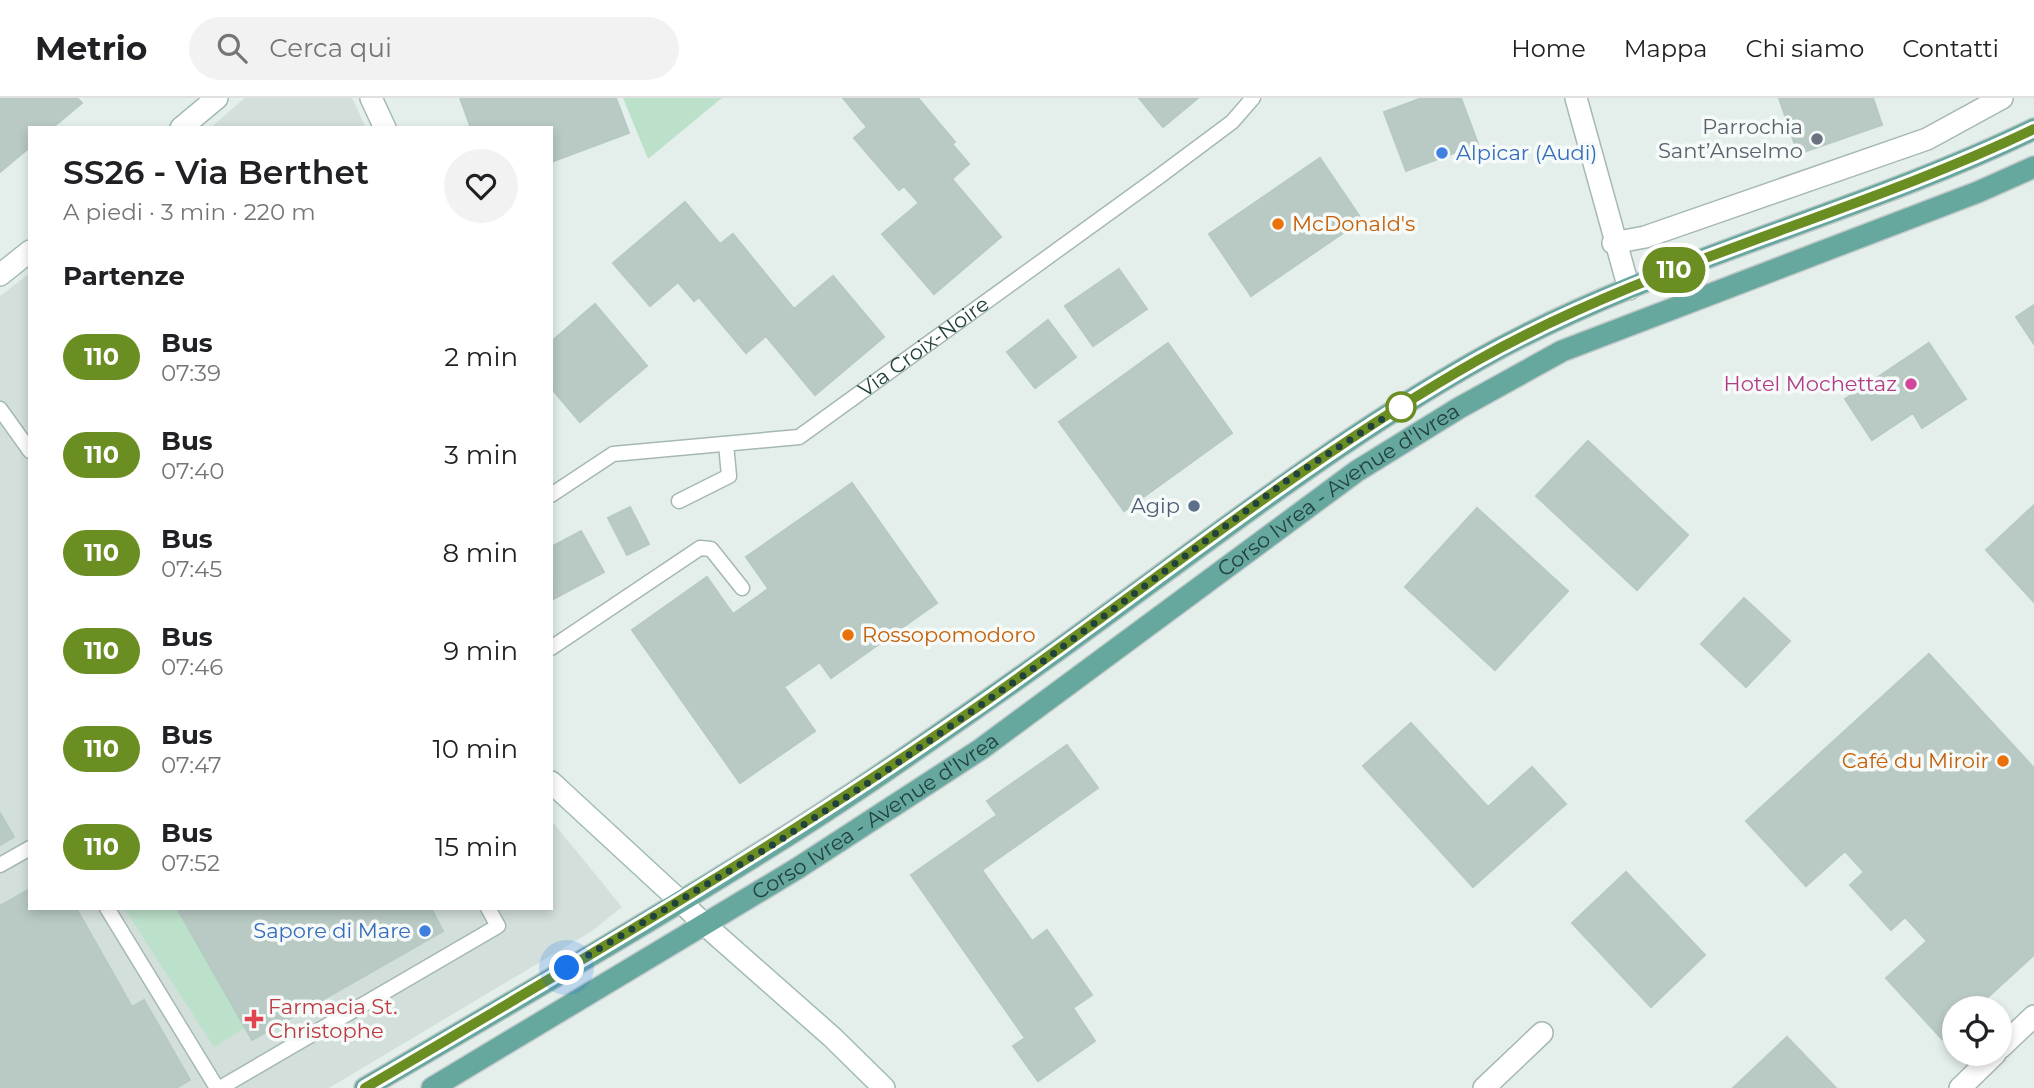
<!DOCTYPE html>
<html lang="it">
<meta charset="utf-8">
<style>
:root{--surface:#fff;--page:#f2f2f2;--text:#202124;--muted:#757577;--line:#e0e0e0}
body{margin:0;font-family:Montserrat,sans-serif;background:var(--page);color:var(--text);height:100vh;display:flex;flex-direction:column;font-size:26px;white-space:nowrap}
*{box-sizing:border-box;margin:0}
p{font-size:23px;color:var(--muted)}
.icon{flex:none;width:38px;height:38px;fill:none;stroke:currentColor;stroke-width:2;stroke-linecap:round;stroke-linejoin:round}
.map{position:relative;flex:1;overflow:hidden}
.panel{position:absolute;left:28px;top:28px;width:525px;height:784px;display:flex;flex-direction:column;background:var(--surface);border-radius:0px;box-shadow:0 4px 10px #0003}
.panel>*{flex:none}
.badge{padding:0 14px;border-radius:23px;font-size:24px;line-height:46px}
.fabs{position:absolute;left:1942px;top:898px;display:grid;gap:14px}
.fabs a{display:grid;place-items:center;width:70px;height:70px;border-radius:50%;background:var(--surface);box-shadow:0 4px 10px #0003;font-size:35px}
.you{position:absolute;width:35px;height:35px;margin:-18px;border:5px solid #fff;border-radius:50%;background:#1a73e8;box-shadow:0 0 0 10px #1a73e833}
.map>.badge{position:absolute;translate:-50% -50%;box-shadow:0 0 0 4px #fff}
h2{padding:0 35px;font-size:26px;line-height:63px}
.round{display:grid;place-items:center;flex:none;width:74px;height:74px;border-radius:37px;background:var(--page)}
.overview{display:flex;align-items:center;justify-content:space-between;height:119px;padding:0 35px}
h1{font-size:33px;font-weight:600;line-height:52px}
ul{padding:0;list-style:none}
li{display:flex;align-items:center;gap:21px;height:98px;padding:0 35px}
li div{flex:1}
li b{display:block;font-size:26px}
li em{font-style:normal}
li .badge{min-width:77px;font-weight:700;text-align:center}
header{display:flex;align-items:center;gap:42px;box-sizing:border-box;height:98px;padding:0 35px;background:var(--surface);border-bottom:2px solid var(--line)}
header strong{font-size:33px}
nav{display:flex;gap:38px;margin-inline-start:auto;font-size:24px}
.search{width:490px;height:63px;background:var(--page);display:flex;align-items:center;gap:18px;box-sizing:border-box;padding:0 24px;border-radius:38px;color:var(--muted);font-size:26px}
.map>svg:first-child{display:block}
</style>
<header>
<strong>Metrio</strong>
<div class="search"><svg class="icon" aria-label="search" viewBox="0 0 24 24"><circle cx="10" cy="10" r="6"/><path d="M15 15l6 6"/></svg>Cerca qui</div>
<nav><a>Home</a><a>Mappa</a><a>Chi siamo</a><a>Contatti</a></nav>
</header>
<div class="map">
<svg width="2034" height="990" viewBox="0 0 2034 990">
<rect width="100%" height="100%" fill="#e4efeb"/>
<path fill="#d2dfdb" d="M 245,0 L 352,0 L 366,30 L 210,30 Z
M 30,175 L 30,810 L 551,810 L 551,722 L 622,809 L 592,833 L 329,990 L 0,990 L 0,198 Z"/>
<path fill="#bce1ca" d="M 623,0 L 722,0 L 648,61 Z
M 124,810 L 177,810 L 245,930 L 214,949 Z"/>
<path fill="#b9cac5" stroke="#b6c9c3" stroke-width="2" d="M 0,0 L 77,0 L 82,5 L 52,30 L 30,30 L 30,49 L 0,74 Z
M 460,0 L 616,0 L 629,35 L 551,64 L 551,30 L 471,30 Z
M 843,0 L 918,0 L 955,44 L 952,46 L 969,66 L 952,81 L 1001,139 L 934,196 L 882,136 L 919,105 L 904,88 L 899,92 L 854,40 L 867,29 Z
M 1139,0 L 1198,0 L 1163,29 Z
M 1422,0 L 1461,0 L 1478,46 L 1406,73 L 1384,14 Z
M 1779,0 L 1873,0 L 1882,27 L 1798,56 Z
M 1320,60 L 1362,122 L 1251,198 L 1209,136 Z
M 685,104 L 720,146 L 733,136 L 794,211 L 833,178 L 884,239 L 815,297 L 766,238 L 746,255 L 699,199 L 694,203 L 678,184 L 650,208 L 613,165 Z
M 1119,171 L 1147,211 L 1093,248 L 1065,208 Z
M 595,206 L 647,268 L 580,324 L 551,290 L 551,244 Z
M 2034,207 L 2034,246 L 2016,219 Z
M 1048,222 L 1076,259 L 1035,290 L 1007,254 Z
M 1168,245 L 1232,335 L 1124,413 L 1059,324 Z
M 1929,245 L 1966,301 L 1922,330 L 1913,315 L 1872,342 L 1845,301 Z
M 1588,343 L 1688,437 L 1637,492 L 1536,398 Z
M 852,385 L 937,505 L 831,580 L 746,459 Z
M 2034,407 L 2034,504 L 1986,452 Z
M 630,409 L 649,446 L 627,457 L 608,420 Z
M 1477,410 L 1568,493 L 1495,572 L 1405,489 Z
M 581,433 L 604,474 L 553,501 L 551,449 Z
M 707,479 L 815,633 L 740,685 L 632,532 Z
M 768,491 L 820,564 L 784,589 L 733,516 Z
M 1744,500 L 1790,543 L 1746,589 L 1701,546 Z
M 1929,556 L 2034,670 L 2034,857 L 1976,910 L 1955,910 L 1955,929 L 1942,941 L 1886,880 L 1927,843 L 1905,819 L 1891,832 L 1850,787 L 1864,774 L 1845,753 L 1806,788 L 1746,723 Z
M 1411,625 L 1488,709 L 1532,669 L 1566,706 L 1473,789 L 1363,668 Z
M 1067,647 L 1098,690 L 982,772 L 1032,843 L 1047,832 L 1092,897 L 1073,910 L 1095,943 L 1038,983 L 1013,948 L 1025,940 L 911,777 L 997,717 L 987,703 Z
M 0,715 L 14,739 L 0,747 Z
M 1626,774 L 1705,857 L 1651,909 L 1572,825 Z
M 30,791 L 30,810 L 76,810 L 132,909 L 144,902 L 190,982 L 176,990 L 0,990 L 0,984 L 59,950 L 30,898 L 0,915 L 0,808 Z
M 177,810 L 431,810 L 443,833 L 252,942 Z
M 30,898 L 59,950 L 0,984 L 0,915 Z
M 1787,939 L 1836,990 L 1733,990 Z"/>
<g fill="none" stroke-linecap="round" stroke-linejoin="round">
<defs>
<g id="lane">
<path d="M 0,311 L 30,353"/>
<path id="s1" d="M 551,397 L 613,356 L 799,339 L 1157,80 L 1232,24 L 1253,0"/>
<path d="M 679,403 L 729,378 L 726,346"/>
<path d="M 551,550 L 700,450 L 711,451 L 742,490"/>
<path d="M 0,767 L 30,750"/>
<path d="M 107,810 L 217,990"/>
<path d="M 220,990 L 498,828 L 488,810"/>
</g>
<path id="street" d="M 1576,0 L 1629,191
M 1613,145 L 1645,139 L 1927,41 L 2002,0
M 680,803 L 704,826
M 2000,950 L 2034,918
M 1484,990 L 1542,935
M 1960,990 L 1995,956"/>
<path id="secondary" d="M 371,0 L 385,30
M 181,30 L 217,0
M 0,177 L 30,153
M 551,684 L 680,803
M 704,826 L 832,939 L 884,990"/>
<g id="primary">
<path d="M 365,990 C 502,910 640,830 774,746 C 851,698 925,646 999,594 C 1159,483 1309,358 1478,262 C 1654,163 1854,118 2034,31"/>
<path id="s2" d="M 432,990 L 798,770 L 981,651 L 1357,373 L 1459,310 L 1562,253 L 1978,94 L 2034,69"/>
</g>
</defs>
<use href="#lane" stroke="#a6b8b3" stroke-width="17"/>
<use href="#street" stroke="#a6b8b3" stroke-width="24"/>
<use href="#secondary" stroke="#a2bbb5" stroke-width="24"/>
<use href="#primary" stroke="#c1cac9" stroke-width="24"/>
<use href="#lane" stroke="#fff" stroke-width="14"/>
<use href="#street" stroke="#fff" stroke-width="21"/>
<use href="#secondary" stroke="#fff" stroke-width="21"/>
<use href="#primary" stroke="#66a79e" stroke-width="21"/>
</g>
<g fill="none" stroke-linecap="round" stroke-linejoin="round">
<defs>
<path id="line" d="M 365,990 C 569,870 773,751 967,616 C 1138,498 1298,364 1478,262 C 1654,163 1853,118 2034,31"/>
</defs>
<use href="#line" stroke="#fff" stroke-width="16"/>
<use href="#line" stroke="#6b8e23" stroke-width="10"/>
<path stroke="#22423d" stroke-width="7" stroke-dasharray="0 12.6" d="M 567,870 L 774,746 L 880,677 L 1034,570 L 1289,381 L 1401,309"/>
</g>
<circle fill="#6b7280" stroke="#f6fbf9" stroke-width="2.5" cx="1817" cy="41" r="7"/>
<g fill="#3f7fe0" stroke="#f6fbf9" stroke-width="2.5">
<circle cx="1442" cy="55" r="7"/>
<circle cx="425" cy="833" r="7"/>
</g>
<g fill="#e8710a" stroke="#f6fbf9" stroke-width="2.5">
<circle cx="1278" cy="126" r="7"/>
<circle cx="848" cy="537" r="7"/>
<circle cx="2003" cy="663" r="7"/>
</g>
<circle fill="#d1479c" stroke="#f6fbf9" stroke-width="2.5" cx="1911" cy="286" r="7"/>
<circle fill="#fff" stroke="#6b8e23" stroke-width="3.5" cx="1401" cy="309" r="14"/>
<circle fill="#5c6f8a" stroke="#f6fbf9" stroke-width="2.5" cx="1194" cy="408" r="7"/>
<path fill="#e0444e" stroke="#f6fbf9" stroke-width="2.5" d="M250.5 910.5h7v7h7v7h-7v7h-7v-7h-7v-7h7z"/>
<g text-anchor="middle" stroke-width="7" stroke-linejoin="round" paint-order="stroke">
<g font-size="21" fill="#5b616d" stroke="#f6fbf9" text-anchor="end">
<text x="1803" y="36">Parrochia<tspan x="1803" dy="24">Sant’Anselmo</tspan></text>
</g>
<g font-size="21" fill="#366cbe" stroke="#f6fbf9" text-anchor="start">
<text x="1456" y="62">Alpicar (Audi)</text>
<text x="411" y="840" text-anchor="end">Sapore di Mare</text>
</g>
<g font-size="21" fill="#c56008" stroke="#f6fbf9" text-anchor="start">
<text x="1292" y="133">McDonald's</text>
<text x="862" y="544">Rossopomodoro</text>
<text x="1989" y="670" text-anchor="end">Café du Miroir</text>
</g>
<g font-size="21" fill="#22423d" stroke="#f6fbf9">
<text dy="7" stroke="none"><textPath href="#s1" startOffset="415">Via Croix-Noire</textPath></text>
<text dy="7" stroke="none"><textPath href="#s2" startOffset="1087">Corso Ivrea - Avenue d'Ivrea</textPath></text>
<text dy="7" stroke="none"><textPath href="#s2" startOffset="520">Corso Ivrea - Avenue d'Ivrea</textPath></text>
</g>
<g font-size="21" fill="#b23c85" stroke="#f6fbf9" text-anchor="end">
<text x="1897" y="293">Hotel Mochettaz</text>
</g>
<g font-size="21" fill="#4e5e75" stroke="#f6fbf9" text-anchor="end">
<text x="1180" y="415">Agip</text>
</g>
<g font-size="21" fill="#be3a42" stroke="#f6fbf9" text-anchor="start">
<text x="268" y="916">Farmacia St.<tspan x="268" dy="24">Christophe</tspan></text>
</g>
</g>
</svg>
<div class="fabs">
<a><svg class="icon" aria-label="locate" viewBox="0 0 24 24"><circle cx="12" cy="12" r="6"/><path d="M12 2v4M12 18v4M2 12h4M18 12h4"/></svg></a>
</div>
<div class="you" style="left:567px;top:870px"></div>
<b class="badge" style="left:1674px;top:172px;background:#6b8e23;color:#fff">110</b>
<section class="panel">
<div class="overview"><div><h1>SS26 - Via Berthet</h1><p>A piedi · 3 min · 220 m</p></div><a class="round"><svg class="icon" aria-label="heart" viewBox="0 0 24 24"><path d="M12 20l-8-8c-3-5 5-10 8-4 3-6 11-1 8 4z"/></svg></a></div>
<h2>Partenze</h2>
<ul>
<li><span class="badge" style="background:#6b8e23;color:#fff">110</span><div><b>Bus</b><p>07:39</p></div><em>2 min</em></li>
<li><span class="badge" style="background:#6b8e23;color:#fff">110</span><div><b>Bus</b><p>07:40</p></div><em>3 min</em></li>
<li><span class="badge" style="background:#6b8e23;color:#fff">110</span><div><b>Bus</b><p>07:45</p></div><em>8 min</em></li>
<li><span class="badge" style="background:#6b8e23;color:#fff">110</span><div><b>Bus</b><p>07:46</p></div><em>9 min</em></li>
<li><span class="badge" style="background:#6b8e23;color:#fff">110</span><div><b>Bus</b><p>07:47</p></div><em>10 min</em></li>
<li><span class="badge" style="background:#6b8e23;color:#fff">110</span><div><b>Bus</b><p>07:52</p></div><em>15 min</em></li>
</ul>
</section>
</div>
